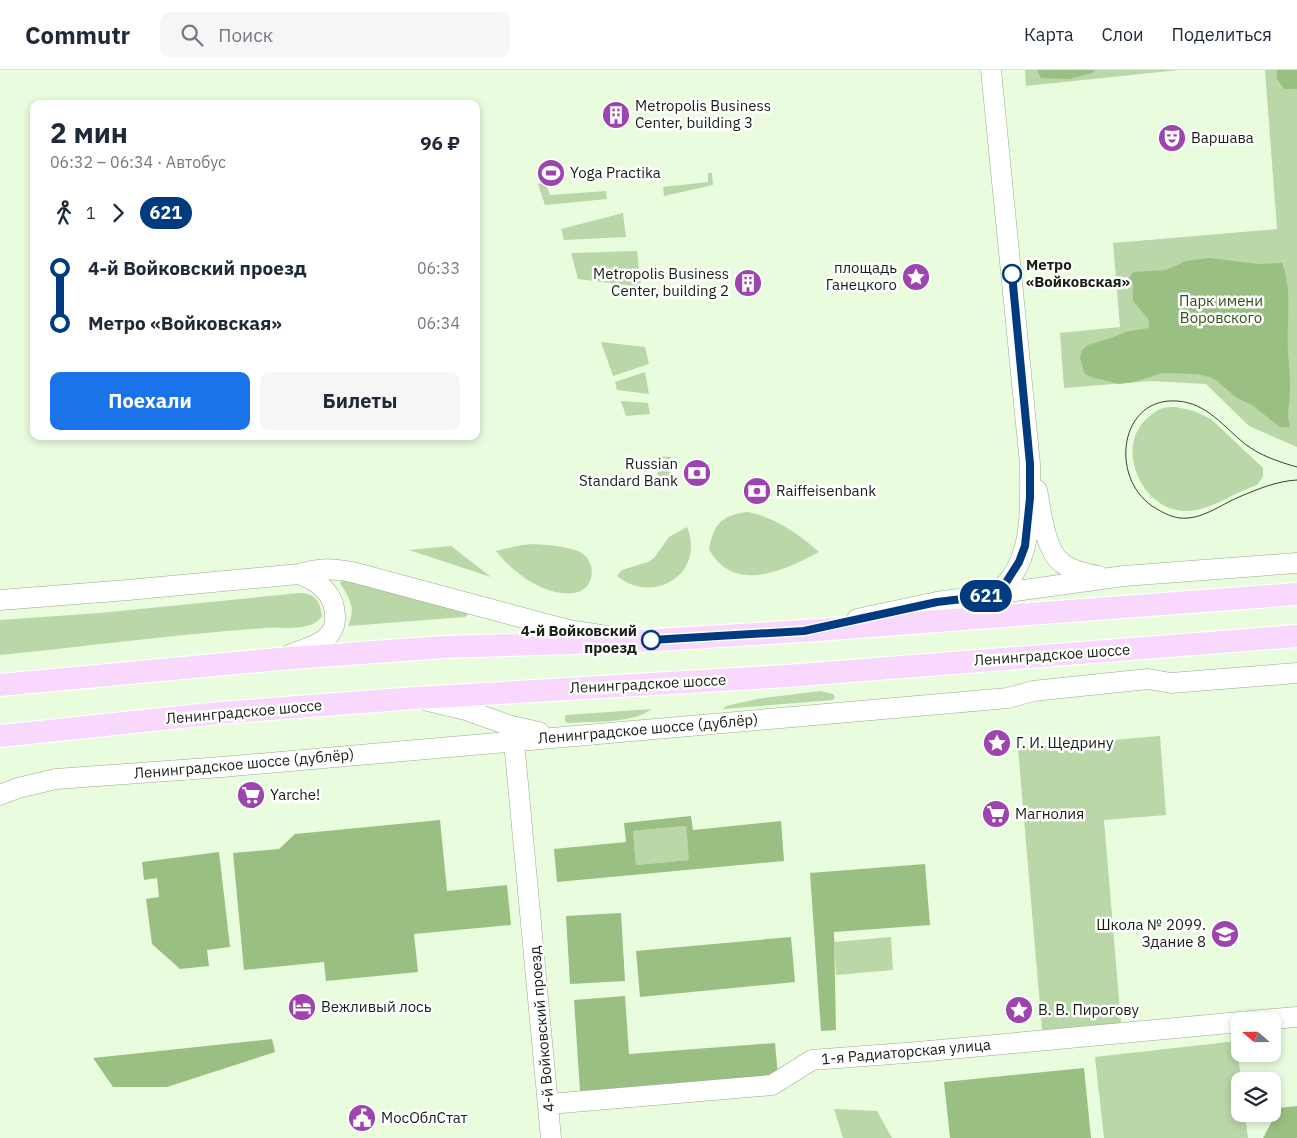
<!DOCTYPE html>
<html lang="ru">
<meta charset="utf-8">
<style>
:root{--surface:#fff;--page:#f6f6f7;--text:#1f2937;--muted:#747a83;--line:#e0e1e3;--accent:#1a73e8}
body{margin:0;font-family:"IBM Plex Sans",sans-serif;background:var(--page);color:var(--text);height:100vh;display:flex;flex-direction:column;font-size:19px;white-space:nowrap}
*{box-sizing:border-box;margin:0}
p{font-size:16px;color:var(--muted)}
.icon{flex:none;width:28px;height:28px;fill:none;stroke:currentColor;stroke-width:2;stroke-linecap:round;stroke-linejoin:round}
.map{position:relative;flex:1;overflow:hidden}
.sheet{position:absolute;left:30px;top:30px;width:450px;height:340px;display:flex;flex-direction:column;background:var(--surface);border-radius:10px;box-shadow:0 2px 8px #0003}
.sheet>*{flex:none}
.badge{padding:0 10px;border-radius:16px;font-size:18px;line-height:32px}
.needle{width:32px;rotate:290deg}
.buttons{position:absolute;left:1231px;top:942px;display:grid;gap:10px}
.buttons a{display:grid;place-items:center;width:50px;height:50px;border-radius:10px;background:var(--surface);box-shadow:0 2px 8px #0003;font-size:25px}
.map>.badge{position:absolute;translate:-50% -50%;box-shadow:0 0 0 2px #fff}
.legs{display:flex;align-items:center;gap:8px;height:55px;padding:0 20px;font-size:16px}
.legs p{margin-inline-start:auto}
.summary{display:flex;align-items:center;justify-content:space-between;height:85px;padding:0 20px}
h1{font-size:28px;font-weight:800;line-height:38px}
.action{display:flex;gap:10px;margin-top:auto;padding:10px 20px}
.action a{flex:1;height:58px;border-radius:10px;background:var(--accent);color:#fff;font-size:20px;font-weight:800;line-height:58px;text-align:center}
.action a+a{background:var(--page);color:var(--text)}
ul{padding:0 20px;list-style:none}
li{display:flex;align-items:center;gap:18px;height:55px;font-size:19px}
li i{display:grid;place-items:center;width:8px;height:100%;margin:0 6px;background:currentColor}
li i::after{content:'';width:12px;height:12px;margin:-6px;border:4px solid;border-radius:50%;background:var(--surface)}
li p{margin-inline-start:auto}
li:first-child i{background:linear-gradient(#0000 50%,currentColor 0)}
li:last-child i{background:linear-gradient(currentColor 50%,#0000 0)}
header{display:flex;align-items:center;gap:30px;box-sizing:border-box;height:70px;padding:0 25px;background:var(--surface);border-bottom:1px solid var(--line)}
header strong{font-size:24px}
nav{display:flex;gap:28px;margin-inline-start:auto;font-size:18px}
.search{width:350px;height:45px;background:var(--page);display:flex;align-items:center;gap:12px;box-sizing:border-box;padding:0 18px;border-radius:10px;color:var(--muted);font-size:19px}
.map>svg:first-child{display:block}
</style>
<header>
<strong>Commutr</strong>
<div class="search"><svg class="icon" aria-label="search" viewBox="0 0 24 24"><circle cx="10" cy="10" r="6"/><path d="M15 15l6 6"/></svg>Поиск</div>
<nav><a>Карта</a><a>Слои</a><a>Поделиться</a></nav>
</header>
<div class="map">
<svg width="1297" height="1068" viewBox="0 0 1297 1068">
<rect width="100%" height="100%" fill="#e9fcde"/>
<path fill="#b9d7a7" d="M 1025,0 L 1179,0 L 1026,16 Z
M 1265,0 L 1297,0 L 1297,377 L 1249,356 L 1206,314 L 1150,311 L 1064,318 L 1060,263 L 1120,257 L 1113,173 L 1277,159 Z
M 708,103 L 712,103 L 713,115 L 664,126 L 663,117 L 708,112 Z
M 545,112 L 550,125 L 606,121 L 607,129 L 545,135 L 538,114 Z
M 623,143 L 626,167 L 564,170 L 561,159 Z
M 637,181 L 641,217 L 578,209 L 571,183 Z
M 601,272 L 645,277 L 649,294 L 613,306 Z
M 645,302 L 649,324 L 617,320 L 615,312 Z
M 621,331 L 648,333 L 650,344 L 626,346 Z
M 1176,337 L 1194,341 L 1211,349 L 1263,398 L 1263,407 L 1257,415 C 1235,422 1213,439 1189,441 C 1142,444 1111,374 1151,345 C 1154,343 1157,340 1160,339 C 1165,337 1171,337 1176,337 Z
M 657,386 L 671,387 L 671,410 L 658,410 Z
M 748,442 C 776,448 798,463 819,482 C 786,500 733,525 709,479 C 714,453 722,445 748,442 Z
M 687,457 C 706,503 654,536 617,506 L 622,500 L 648,492 L 654,488 L 669,467 Z
M 533,474 C 548,475 564,476 578,481 C 598,490 596,520 574,523 C 545,527 512,502 496,481 L 522,475 Z
M 451,476 L 491,507 L 409,480 Z
M 342,510 L 467,541 L 469,544 L 465,547 L 348,556 C 356,536 350,530 340,513 Z
M 300,523 C 315,524 320,530 322,546 C 312,562 283,557 265,558 C 177,564 88,576 0,585 L 0,550 L 100,543 Z
M 820,621 L 833,624 L 835,627 L 833,630 L 723,639 L 726,636 L 757,629 Z
M 652,639 C 633,654 591,651 568,653 L 565,651 L 565,647 L 566,645 Z
M 1160,666 L 1166,745 L 1104,750 L 1121,953 L 1042,960 L 1018,678 Z
M 686,756 L 690,790 L 636,795 L 633,761 Z
M 891,867 L 893,900 L 836,905 L 834,872 Z
M 1237,971 L 1241,1011 L 1240,1011 L 1240,1044 L 1245,1044 L 1248,1068 L 1104,1068 L 1095,987 Z
M 834,1039 L 877,1041 L 892,1068 L 843,1068 Z"/>
<path fill="#9abf82" fill-rule="evenodd" d="M 1037,0 L 1095,0 L 1092,3 L 1069,9 L 1041,8 Z
M 1277,0 L 1297,0 L 1297,19 L 1284,19 L 1277,9 Z
M 1209,188 L 1258,194 L 1282,193 C 1293,221 1286,252 1288,281 C 1289,294 1290,306 1290,319 C 1290,333 1286,343 1290,357 L 1280,357 L 1252,335 L 1237,328 L 1217,311 L 1210,307 L 1197,304 L 1162,303 L 1134,312 L 1119,314 L 1091,307 L 1084,303 L 1080,287 L 1082,280 L 1088,275 L 1111,268 L 1125,262 L 1149,258 L 1149,250 L 1133,231 L 1133,215 L 1129,208 L 1133,202 L 1166,200 L 1186,191 Z
M 691,746 L 693,760 L 781,751 L 784,791 L 557,812 L 554,779 L 626,772 L 624,753 ZM 686,756 L 689,790 L 636,795 L 633,761 Z
M 440,750 L 447,821 L 507,815 L 511,855 L 414,864 L 418,902 L 326,911 L 324,892 L 244,900 L 233,783 L 279,779 L 295,764 Z
M 219,782 L 230,877 L 207,880 L 209,896 L 180,899 L 152,874 L 146,829 L 159,827 L 157,808 L 144,810 L 142,792 Z
M 925,794 L 930,855 L 834,862 L 836,960 L 821,961 L 810,803 Z
M 621,843 L 625,911 L 570,914 L 566,846 Z
M 791,867 L 795,912 L 640,927 L 636,881 Z
M 625,926 L 629,984 L 775,973 L 778,1006 L 580,1021 L 574,930 Z
M 272,969 L 275,982 L 167,1017 L 113,1017 L 93,988 Z
M 1084,998 L 1091,1068 L 950,1068 L 944,1012 Z
M 1297,1036 L 1297,1068 L 1263,1068 L 1279,1038 Z"/>
<g fill="none" stroke-linecap="round" stroke-linejoin="round">
<defs>
<path id="secondary" d="M 1037,420 C 1041,440 1045,481 1062,493 C 1072,501 1087,504 1099,506
M 987,525 C 994,522 1002,518 1007,513 C 1034,481 1030,432 1030,394 L 991,0
M 0,530 L 128,520 L 299,504 C 321,498 329,498 352,502 L 568,560 L 607,566
M 857,549 L 937,532 L 1124,506 L 1297,493
M 289,585 C 300,580 315,577 325,569 C 331,564 335,556 335,549 C 336,524 320,512 299,504
M 428,631 L 466,640 L 511,656 L 539,662
M 514,671 L 551,1068
M 0,725 L 18,718 L 56,709 L 222,697 L 940,634 L 1008,628 L 1033,621 L 1148,609 L 1171,613 L 1297,603
M 1250,951 L 1297,947
M 549,1034 L 772,1015 L 812,990 L 918,982 L 1240,952"/>
<path id="primary" d="M 0,615 L 279,589 L 443,577 L 639,571 L 804,561 L 1297,524
M 0,666 L 219,643 L 416,628 L 787,606 L 1297,566"/>
</defs>
<use href="#secondary" stroke="#99aa8e" stroke-width="21"/>
<use href="#primary" stroke="#fff" stroke-width="24"/>
<use href="#secondary" stroke="#fff" stroke-width="20"/>
<use href="#primary" stroke="#f8d9fd" stroke-width="22"/>
<path stroke="#384133" stroke-width="1" d="M 1297,397 C 1279,392 1261,386 1245,374 C 1224,357 1207,333 1177,331 C 1120,327 1109,406 1152,436 C 1160,441 1170,447 1180,448 C 1202,450 1220,435 1239,427 C 1258,419 1277,411 1297,410"/>
</g>
<g fill="none" stroke-linecap="round" stroke-linejoin="round">
<defs>
<path id="line-1" d="M 651,570 L 804,561 L 937,532 L 988,526 L 1005,514 L 1019,492 L 1025,476 L 1030,428 L 1030,394 L 1012,204"/>
</defs>
<use href="#line-1" stroke="#fff" stroke-width="11"/>
<use href="#line-1" stroke="#003b80" stroke-width="8"/>
</g>
<defs>
<symbol id="building-disc" viewBox="-11 -11 22 22"><circle r="9.5" fill="#9e44af" stroke="#fff"/><path d="M-4-6H4V6H1V3H-1V6H-4ZM-2.5-4.3h1.7v1.8h-1.7ZM.8-4.3h1.7v1.8H.8ZM-2.5-1h1.7V.8h-1.7ZM.8-1h1.7V.8H.8Z" fill="#fff"/></symbol>
<symbol id="theatre-disc" viewBox="-11 -11 22 22"><circle r="9.5" fill="#9e44af" stroke="#fff"/><path d="M-5-5.5Q0-4 5-5.5V0Q5 5 0 6Q-5 5-5 0ZM-3.3-2.5H-1v1.5H-3.3ZM1-2.5H3.3v1.5H1ZM-2.8 1Q0 5.5 2.8 1Z" fill="#fff"/></symbol>
<symbol id="stadium-disc" viewBox="-11 -11 22 22"><circle r="9.5" fill="#9e44af" stroke="#fff"/><path d="M0-5a6.5 5 0 1 0 0 10a6.5 5 0 1 0 0-10ZM-3.5-1.8h7v3.6h-7Z" fill="#fff"/></symbol>
<symbol id="sight-disc" viewBox="-11 -11 22 22"><circle r="9.5" fill="#9e44af" stroke="#fff"/><path d="M0-6L1.8-2.2L6-1.7L2.9 1.2L3.7 5.4L0 3.3L-3.7 5.4L-2.9 1.2L-6-1.7L-1.8-2.2Z" fill="#fff"/></symbol>
<symbol id="bank-disc" viewBox="-11 -11 22 22"><circle r="9.5" fill="#9e44af" stroke="#fff"/><path d="M-6-4H6V4H-6ZM0-2.3a2.3 2.3 0 1 0 0 4.6a2.3 2.3 0 1 0 0-4.6Z" fill="#fff"/></symbol>
<symbol id="supermarket-disc" viewBox="-11 -11 22 22"><circle r="9.5" fill="#9e44af" stroke="#fff"/><path d="M-6-5.5h2.5l.6 2H6L4.5 2H-2.5L-4.4-4H-6ZM-1.5 3.2a1.3 1.3 0 1 0 .1 0ZM3 3.2a1.3 1.3 0 1 0 .1 0Z" fill="#fff"/></symbol>
<symbol id="school-disc" viewBox="-11 -11 22 22"><circle r="9.5" fill="#9e44af" stroke="#fff"/><path d="M0-5L7-2L0 1L-7-2ZM-4 1L0 2.5L4 1V4Q0 6-4 4Z" fill="#fff"/></symbol>
<symbol id="hotel-disc" viewBox="-11 -11 22 22"><circle r="9.5" fill="#9e44af" stroke="#fff"/><path d="M-6-4.5h1.5V1H6V5H4.5V3h-9V5H-6ZM-4 0a1.8 1.8 0 1 1 3.6 0ZM.5 0V-2.5h3Q6-2.5 6 0Z" fill="#fff"/></symbol>
<symbol id="civic-disc" viewBox="-11 -11 22 22"><circle r="9.5" fill="#9e44af" stroke="#fff"/><path d="M-.6-6.5H3V-4.5H.6V-3L4-1V1h2V6H-6V1h2V-1L-.6-3ZM-1.2 2.5V6h2.4V2.5Z" fill="#fff"/></symbol>
</defs>
<g fill-rule="evenodd">
<use href="#building-disc" x="600" y="29" width="32" height="32"/>
<use href="#theatre-disc" x="1156" y="52" width="32" height="32"/>
<use href="#stadium-disc" x="535" y="87" width="32" height="32"/>
<use href="#sight-disc" x="900" y="191" width="32" height="32"/>
<use href="#building-disc" x="732" y="197" width="32" height="32"/>
<use href="#bank-disc" x="681" y="387" width="32" height="32"/>
<use href="#bank-disc" x="741" y="405" width="32" height="32"/>
<use href="#sight-disc" x="981" y="657" width="32" height="32"/>
<use href="#supermarket-disc" x="235" y="709" width="32" height="32"/>
<use href="#supermarket-disc" x="980" y="728" width="32" height="32"/>
<use href="#school-disc" x="1209" y="848" width="32" height="32"/>
<use href="#hotel-disc" x="286" y="921" width="32" height="32"/>
<use href="#sight-disc" x="1003" y="924" width="32" height="32"/>
<use href="#civic-disc" x="346" y="1032" width="32" height="32"/>
</g>
<g fill="#fff" stroke="#003b80" stroke-width="2.5">
<circle cx="1012" cy="204" r="9"/>
<circle cx="651" cy="570" r="9"/>
</g>
<g text-anchor="middle" stroke-width="5" stroke-linejoin="round" paint-order="stroke">
<g font-size="15" fill="#181f14" stroke="#fff" text-anchor="start">
<text x="635" y="41">Metropolis Business<tspan x="635" dy="17">Center, building 3</tspan></text>
<text x="1191" y="73">Варшава</text>
<text x="570" y="108">Yoga Practika</text>
<text x="897" y="203" text-anchor="end">площадь<tspan x="897" dy="17">Ганецкого</tspan></text>
<text x="729" y="209" text-anchor="end">Metropolis Business<tspan x="729" dy="17">Center, building 2</tspan></text>
<text x="678" y="399" text-anchor="end">Russian<tspan x="678" dy="17">Standard Bank</tspan></text>
<text x="776" y="426">Raiffeisenbank</text>
<text x="1016" y="678">Г. И. Щедрину</text>
<text x="270" y="730">Yarche!</text>
<text x="1015" y="749">Магнолия</text>
<text x="1206" y="860" text-anchor="end">Школа № 2099.<tspan x="1206" dy="17">Здание 8</tspan></text>
<text x="321" y="942">Вежливый лось</text>
<text x="1038" y="945">В. В. Пирогову</text>
<text x="381" y="1053">МосОблСтат</text>
</g>
<g font-size="15" font-weight="bold" fill="#181f14" stroke="#fff" text-anchor="start">
<text x="1026" y="200">Метро<tspan x="1026" dy="17">«Войковская»</tspan></text>
<text x="637" y="566" text-anchor="end">4-й Войковский<tspan x="637" dy="17">проезд</tspan></text>
</g>
<g font-size="15" fill="#315314" stroke="#fff">
<text x="1221" y="236">Парк имени<tspan x="1221" dy="17">Воровского</tspan></text>
</g>
<g font-size="15" fill="#181f14" stroke="#fff">
<text transform="translate(1052 585) rotate(-4)" y="5">Ленинградское шоссе</text>
<text transform="translate(648 614) rotate(-3)" y="5">Ленинградское шоссе</text>
<text transform="translate(244 642) rotate(-5)" y="5">Ленинградское шоссе</text>
<text transform="translate(648 659) rotate(-5)" y="5">Ленинградское шоссе (дублёр)</text>
<text transform="translate(244 694) rotate(-5)" y="5">Ленинградское шоссе (дублёр)</text>
<text transform="translate(542 959) rotate(-95)" y="5">4-й Войковский проезд</text>
<text transform="translate(906 982) rotate(-5)" y="5">1-я Радиаторская улица</text>
</g>
</g>
</svg>
<div class="buttons">
<a><svg class="needle" viewBox="-14 -14 28 28"><path d="M0-13l5 13h-10z" fill="#e53935"/><path d="M0 13l5-13h-10z" fill="#747a83"/></svg></a>
<a><svg class="icon" aria-label="layers" viewBox="0 0 24 24"><path d="M12 4l9 5-9 5-9-5zM3 14l9 5 9-5"/></svg></a>
</div>
<b class="badge" style="left:986px;top:526px;background:#003b80;color:#fff">621</b>
<section class="sheet">
<div class="summary"><div><h1>2 мин</h1><p>06:32 – 06:34 · Автобус</p></div><b>96 ₽</b></div>
<div class="legs"><svg class="icon" aria-label="walk" viewBox="0 0 24 24"><circle cx="13" cy="4" r="2"/><path d="M13 8l-2 6 4 7M11 14l-3 7M7 12l3-4h3l4 4"/></svg>1<svg class="icon" aria-label="forward" viewBox="0 0 24 24"><path d="M9 5l7 7-7 7"/></svg><b class="badge" style="background:#003b80;color:#fff">621</b></div>
<ul>
<li><i style="color:#003b80"></i><b>4-й Войковский проезд</b><p>06:33</p></li>
<li><i style="color:#003b80"></i><b>Метро «Войковская»</b><p>06:34</p></li>
</ul>
<div class="action"><a>Поехали</a><a>Билеты</a></div>
</section>
</div>
